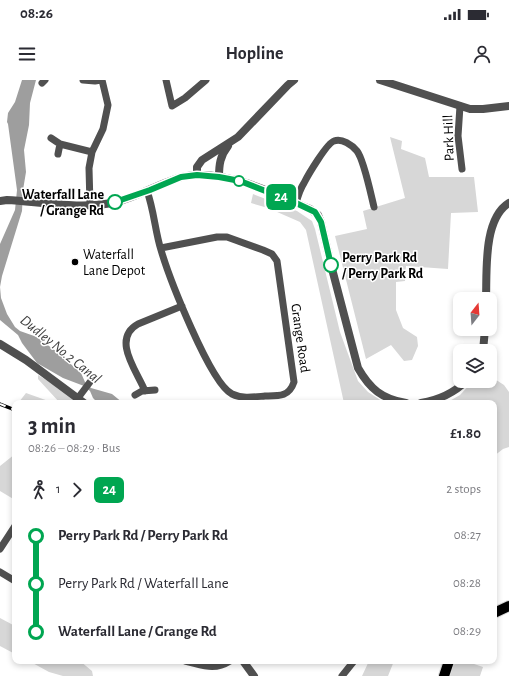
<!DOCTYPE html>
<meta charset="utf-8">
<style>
:root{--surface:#fff;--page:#f2f2f3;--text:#2b2b33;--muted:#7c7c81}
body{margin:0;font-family:"Alegreya Sans",sans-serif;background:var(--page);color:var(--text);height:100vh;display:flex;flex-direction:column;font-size:15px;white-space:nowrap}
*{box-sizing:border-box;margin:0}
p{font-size:13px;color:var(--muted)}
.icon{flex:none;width:22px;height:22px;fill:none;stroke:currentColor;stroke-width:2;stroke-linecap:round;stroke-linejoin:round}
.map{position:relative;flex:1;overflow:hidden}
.side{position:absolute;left:12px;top:320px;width:485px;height:264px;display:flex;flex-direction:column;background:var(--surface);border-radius:8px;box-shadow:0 2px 6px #0003}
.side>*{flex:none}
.badge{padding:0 8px;border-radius:6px;font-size:14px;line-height:26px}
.needle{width:26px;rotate:17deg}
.fabs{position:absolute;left:453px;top:212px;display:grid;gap:8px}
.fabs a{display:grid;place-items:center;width:44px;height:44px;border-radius:8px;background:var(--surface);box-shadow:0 2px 6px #0003;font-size:20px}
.map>.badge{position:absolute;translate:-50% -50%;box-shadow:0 0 0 2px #fff}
.legs{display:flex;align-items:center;gap:6px;height:44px;padding:0 16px;font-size:13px}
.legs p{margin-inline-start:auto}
.summary{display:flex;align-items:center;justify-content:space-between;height:68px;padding:0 16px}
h1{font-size:22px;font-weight:600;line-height:30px}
ul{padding:0 16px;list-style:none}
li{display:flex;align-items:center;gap:14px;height:48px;font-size:15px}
li i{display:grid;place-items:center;width:6px;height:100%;margin:0 5px;background:currentColor}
li i::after{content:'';width:10px;height:10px;margin:-5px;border:3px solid;border-radius:50%;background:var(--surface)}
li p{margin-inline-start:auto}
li:first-child i{background:linear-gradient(#0000 50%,currentColor 0)}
li:last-child i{background:linear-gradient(currentColor 50%,#0000 0)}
.status{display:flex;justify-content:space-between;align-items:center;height:28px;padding:0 20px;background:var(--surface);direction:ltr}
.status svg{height:11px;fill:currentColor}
header{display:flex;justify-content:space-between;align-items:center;height:52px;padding:0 16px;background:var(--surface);font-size:18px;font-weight:600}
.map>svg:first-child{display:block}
</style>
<div class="status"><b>08:26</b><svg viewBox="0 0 49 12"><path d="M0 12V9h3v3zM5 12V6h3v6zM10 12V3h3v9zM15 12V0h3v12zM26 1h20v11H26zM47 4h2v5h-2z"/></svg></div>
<header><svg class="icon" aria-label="menu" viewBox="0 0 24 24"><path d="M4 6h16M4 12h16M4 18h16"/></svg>Hopline<svg class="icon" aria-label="person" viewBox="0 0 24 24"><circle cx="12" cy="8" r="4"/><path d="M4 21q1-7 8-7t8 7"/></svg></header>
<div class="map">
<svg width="509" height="596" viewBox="0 0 509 596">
<rect width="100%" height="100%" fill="#fff"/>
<path fill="#d7d7d7" d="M 390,57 L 402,61 L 401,69 L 425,78 L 429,97 L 474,97 L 478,132 L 451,133 L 448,189 L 406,186 L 405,201 L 396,202 L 396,230 L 403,248 L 417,257 L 418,266 L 412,280 L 404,281 L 391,265 L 366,279 L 335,156 L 367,149 L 363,131 L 405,118 Z
M 253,114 L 297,131 L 312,141 L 315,149 L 340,252 L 358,301 L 368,312 L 385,323 L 344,323 L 306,150 L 300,142 L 268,128 L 251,123 Z
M 38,295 L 63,310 L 78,323 L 60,323 L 38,299 Z
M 490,296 L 504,305 L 509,312 L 509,367 L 503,369 L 494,376 L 494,323 L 446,323 L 460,315 L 473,301 L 490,301 Z
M 26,313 L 54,323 L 22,323 L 19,322 Z
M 15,374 L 15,420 L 0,411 L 0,386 Z
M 0,538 L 15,546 L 15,574 L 0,566 Z
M 29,581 L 80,581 L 92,591 L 93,596 L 63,596 L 49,592 Z
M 369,581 L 394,581 L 388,596 L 362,596 Z
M 456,581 L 465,581 L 483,587 L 480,596 L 450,596 L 453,587 Z"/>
<path fill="#9e9e9e" d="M 22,0 L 36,0 L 30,23 L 29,45 L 24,70 L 26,92 L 23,110 L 22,131 L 2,196 L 0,207 L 1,218 L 7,234 L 15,247 L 20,251 L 37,257 L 57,272 L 81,293 L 85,302 L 91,308 L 112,314 L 123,323 L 98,323 L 93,318 L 90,311 L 84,306 L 63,298 L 37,283 L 22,263 L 18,255 L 0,240 L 0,164 L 15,130 L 17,110 L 8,44 L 7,42 L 8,33 L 15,22 Z"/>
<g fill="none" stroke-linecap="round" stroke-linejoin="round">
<defs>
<path id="primary" d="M 494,533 L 509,526
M 444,596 L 449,581"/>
</defs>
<use href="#primary" stroke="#dbdbdb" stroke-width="12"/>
<path stroke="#505050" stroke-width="7" d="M 83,0 L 95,1 L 101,0
M 166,0 L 172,26 L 185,18 L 206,0
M 42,3 L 45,0
M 460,26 L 458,56 L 462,89
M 51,58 L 60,64 L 92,72
M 58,74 L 60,64
M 147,111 C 154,130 155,151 161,170 C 169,197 210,303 232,314 C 242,319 254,317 265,316 C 279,316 289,317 294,302 L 277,181 L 272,174 L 263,170 L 227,157 L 217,157 L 161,168
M 296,123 C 298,116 300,109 304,103 C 308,95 327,63 334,61 C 342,58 352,65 357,71 C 364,80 371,115 374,127
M 90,125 L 89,88 L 92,72 L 103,49 L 108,25 L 102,0
M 145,311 C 137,291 111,259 138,244 L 182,226
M 135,315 L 142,311 L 155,310
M 78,318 L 90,302
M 0,469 L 15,446
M 0,492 L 15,501
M 185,581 C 203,585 214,591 230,581
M 342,596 L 354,581"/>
<path stroke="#505050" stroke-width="8" d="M 380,0 L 470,29 L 483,29 L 509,26
M 197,95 L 197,87 L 202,80 L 238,57 L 288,5 L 294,0
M 219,97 C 219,85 220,76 228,66
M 0,121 L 7,120 C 41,122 83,130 116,122 C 143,116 171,95 197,95 C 236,94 275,114 310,129 L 318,135 L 321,142 L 331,185 L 358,288 C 370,309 382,319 406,323
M 486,219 C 487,191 483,139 509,123
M 0,264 L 26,280 L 84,323
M 483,271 L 485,249
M 421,323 C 438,320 454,313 466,301
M 243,581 L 254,596"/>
<use href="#primary" stroke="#000" stroke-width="10"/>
<defs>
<path id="rail" d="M 0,324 L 15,330"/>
</defs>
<use href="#rail" stroke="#000" stroke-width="3.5"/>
<use href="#rail" stroke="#fff" stroke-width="2" stroke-dasharray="6" stroke-linecap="butt"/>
</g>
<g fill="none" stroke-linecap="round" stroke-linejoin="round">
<defs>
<path id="line-1" d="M 115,122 L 150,110 L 181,97 L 197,95 L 219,97 L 240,101 L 296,123 L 315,132 L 321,142 L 331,185"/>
</defs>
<use href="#line-1" stroke="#fff" stroke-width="9"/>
<use href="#line-1" stroke="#00a651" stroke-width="6"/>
</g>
<g fill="#fff" stroke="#00a651" stroke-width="2">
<circle cx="239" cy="101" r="5"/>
<circle cx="115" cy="122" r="7"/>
<circle cx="331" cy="185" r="7"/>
</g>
<circle fill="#000" stroke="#fff" stroke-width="1.5" cx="75" cy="182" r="4"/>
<g text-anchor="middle" stroke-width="3" stroke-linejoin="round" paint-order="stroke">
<g font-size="14" fill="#000" stroke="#fff">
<text transform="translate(448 58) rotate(-92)" y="5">Park Hill</text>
<text transform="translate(301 258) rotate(82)" y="5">Grange Road</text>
</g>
<g font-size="14" font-weight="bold" fill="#000" stroke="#fff" text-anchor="end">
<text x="104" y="119">Waterfall Lane<tspan x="104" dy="16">/ Grange Rd</tspan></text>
<text x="342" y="182" text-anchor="start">Perry Park Rd<tspan x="342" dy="16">/ Perry Park Rd</tspan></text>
</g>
<g font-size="14" fill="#000" stroke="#fff" text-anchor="start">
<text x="83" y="179">Waterfall<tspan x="83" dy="16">Lane Depot</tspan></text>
</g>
<g font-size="15" font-style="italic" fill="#3f3f3f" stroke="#fff">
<text transform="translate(61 269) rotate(39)" y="5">Dudley No.2 Canal</text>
</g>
</g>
</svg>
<div class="fabs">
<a><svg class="needle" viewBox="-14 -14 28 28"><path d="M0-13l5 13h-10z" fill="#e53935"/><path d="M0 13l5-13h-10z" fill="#7c7c81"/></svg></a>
<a><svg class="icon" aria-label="layers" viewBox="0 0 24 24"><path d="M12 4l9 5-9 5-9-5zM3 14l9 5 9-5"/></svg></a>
</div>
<b class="badge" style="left:281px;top:117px;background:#00a651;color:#fff">24</b>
<section class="side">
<div class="summary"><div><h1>3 min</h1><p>08:26 – 08:29 · Bus</p></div><b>£1.80</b></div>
<div class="legs"><svg class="icon" aria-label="walk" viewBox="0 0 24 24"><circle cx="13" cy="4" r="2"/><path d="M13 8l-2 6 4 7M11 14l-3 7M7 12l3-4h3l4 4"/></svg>1<svg class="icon" aria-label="forward" viewBox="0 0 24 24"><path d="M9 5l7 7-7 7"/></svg><b class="badge" style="background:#00a651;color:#fff">24</b><p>2 stops</p></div>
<ul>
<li><i style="color:#00a651"></i><b>Perry Park Rd / Perry Park Rd</b><p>08:27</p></li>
<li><i style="color:#00a651"></i><span>Perry Park Rd / Waterfall Lane</span><p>08:28</p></li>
<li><i style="color:#00a651"></i><b>Waterfall Lane / Grange Rd</b><p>08:29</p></li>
</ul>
</section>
</div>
